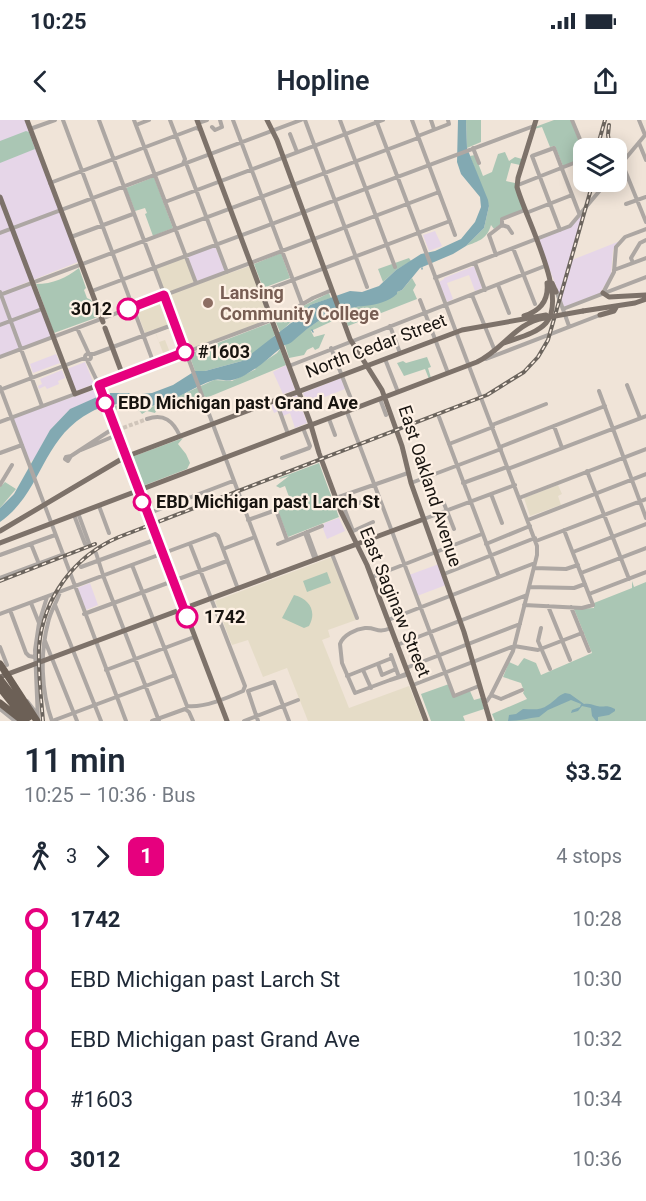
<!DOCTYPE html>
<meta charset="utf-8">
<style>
:root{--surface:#fff;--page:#f2f2f3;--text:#1f2937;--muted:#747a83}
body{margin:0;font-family:Roboto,sans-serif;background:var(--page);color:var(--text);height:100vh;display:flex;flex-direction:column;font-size:22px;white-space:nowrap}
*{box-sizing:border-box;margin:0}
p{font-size:20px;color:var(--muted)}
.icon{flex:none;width:33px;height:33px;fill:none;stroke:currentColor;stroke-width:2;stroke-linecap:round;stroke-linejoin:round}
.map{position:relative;height:601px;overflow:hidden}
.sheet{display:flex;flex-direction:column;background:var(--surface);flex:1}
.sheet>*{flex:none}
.badge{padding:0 12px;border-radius:9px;font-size:21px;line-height:39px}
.buttons{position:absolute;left:573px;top:18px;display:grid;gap:12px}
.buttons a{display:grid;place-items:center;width:54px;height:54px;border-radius:12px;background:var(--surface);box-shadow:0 3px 15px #0003;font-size:30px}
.map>.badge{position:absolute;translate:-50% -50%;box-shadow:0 0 0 3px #fff}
.legs{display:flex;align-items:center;gap:9px;height:66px;padding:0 24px;font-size:20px}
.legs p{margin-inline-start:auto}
.head{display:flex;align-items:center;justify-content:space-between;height:102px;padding:0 24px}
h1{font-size:33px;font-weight:600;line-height:45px}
ul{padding:0 24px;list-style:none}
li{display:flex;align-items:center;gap:21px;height:60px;font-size:22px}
li i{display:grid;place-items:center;width:9px;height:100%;margin:0 8px;background:currentColor}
li i::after{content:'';width:15px;height:15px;margin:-8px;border:4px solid;border-radius:50%;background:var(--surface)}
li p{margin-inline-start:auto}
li:first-child i{background:linear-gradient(#0000 50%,currentColor 0)}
li:last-child i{background:linear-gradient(currentColor 50%,#0000 0)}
.status{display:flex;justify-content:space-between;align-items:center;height:42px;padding:0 30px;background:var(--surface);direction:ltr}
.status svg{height:16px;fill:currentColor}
header{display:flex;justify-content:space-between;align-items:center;height:78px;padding:0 24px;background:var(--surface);font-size:27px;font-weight:600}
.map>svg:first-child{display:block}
</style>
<div class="status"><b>10:25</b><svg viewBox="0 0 49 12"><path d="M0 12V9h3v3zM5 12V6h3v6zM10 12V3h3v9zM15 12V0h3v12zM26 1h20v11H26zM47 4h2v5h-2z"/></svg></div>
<header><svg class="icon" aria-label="back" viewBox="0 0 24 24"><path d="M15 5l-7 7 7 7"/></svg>Hopline<svg class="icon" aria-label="share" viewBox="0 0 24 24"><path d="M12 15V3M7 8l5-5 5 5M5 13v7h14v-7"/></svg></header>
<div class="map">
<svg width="646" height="601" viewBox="0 0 646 601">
<rect width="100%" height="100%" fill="#f0e4d8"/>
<path fill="#e6d6e8" d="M 0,0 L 27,0 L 78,142 L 0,173 Z
M 583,92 L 560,176 L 538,120 L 569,108 Z
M 435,111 L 442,126 L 429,131 L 423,115 Z
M 620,121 L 613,130 L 611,155 L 600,173 L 564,187 L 561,179 L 572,140 Z
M 215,126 L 225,151 L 197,161 L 187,136 Z
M 474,146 L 482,168 L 475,171 L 469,155 L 447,163 L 453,179 L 447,182 L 439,162 L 444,159 L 444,158 Z
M 32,162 L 53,217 L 0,237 L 0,175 Z
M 56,234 L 60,243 L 33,253 L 30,244 Z
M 85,242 L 94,264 L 76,271 L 67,249 Z
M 286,245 L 295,270 L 283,274 L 273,252 Z
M 62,250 L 65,258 L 58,261 L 59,264 L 47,269 L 45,266 L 39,269 L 38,266 L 42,264 L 40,259 Z
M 341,258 L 345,269 L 307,284 L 303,273 Z
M 96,269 L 99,277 L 70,289 L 50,310 L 34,339 L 28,343 L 12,298 Z
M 297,275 L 307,303 L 295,308 L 290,293 L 283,296 L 281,290 L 274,293 L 271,285 Z
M 339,398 L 345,411 L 327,419 L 322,406 L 325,403 Z
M 439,444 L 446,465 L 417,476 L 409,455 Z
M 90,463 L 98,485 L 86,490 L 77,468 Z"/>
<path fill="#e5dcc7" d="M 187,136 L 198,164 L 250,146 L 269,197 L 265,203 L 186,230 L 177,205 L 156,213 L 159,222 L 165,220 L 171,235 L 165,238 L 154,209 L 145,213 L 136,189 L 167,178 L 155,148 Z
M 558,365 L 562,374 L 558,376 L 561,385 L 530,396 L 524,378 Z
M 332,437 L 356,500 L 328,510 L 330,517 L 322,520 L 349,588 L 409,566 L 423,601 L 308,601 L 287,548 L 263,557 L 248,520 L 232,525 L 215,481 Z"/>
<path fill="#aac6b4" d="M 466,0 L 481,0 L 481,22 L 467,28 Z
M 554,0 L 571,0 L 583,32 L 583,38 L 563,46 L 555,26 L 550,27 L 542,7 L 534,9 L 535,7 Z
M 26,11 L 29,12 L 35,29 L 0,43 L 0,21 Z
M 505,32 L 509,41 L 515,37 L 522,39 L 520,45 L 511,43 L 506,61 L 515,63 L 524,90 L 501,99 L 501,104 L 494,109 L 491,105 C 487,119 479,121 466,126 L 484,108 L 489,86 L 470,36 L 475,35 L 483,56 L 492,52 L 498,34 Z
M 154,57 L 173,108 L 153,116 L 145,94 L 147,93 L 145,88 L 135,91 L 126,68 Z
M 281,133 L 290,158 L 263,168 L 254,144 Z
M 409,138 L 411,141 L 396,150 L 383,162 L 378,149 Z
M 79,148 L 86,168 L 84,170 L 87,178 L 91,180 L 98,197 L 54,213 L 36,164 C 53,164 66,158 79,148 Z
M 412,158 L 416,165 L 413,170 L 417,179 L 348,206 L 342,189 L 358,187 L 402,170 Z
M 329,173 L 331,178 L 310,185 L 280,212 L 275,200 Z
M 337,191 L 339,198 L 311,211 L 314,217 L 325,214 L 319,228 L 315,230 L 313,227 L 307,230 L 304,235 L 289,238 L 285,225 C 301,214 318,199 337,191 Z
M 270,203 L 275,215 L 272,218 L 262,243 L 277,233 L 280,229 L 286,245 L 206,278 L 204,276 L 183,285 L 172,282 L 165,288 L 158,287 L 155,293 L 147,291 L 142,294 C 135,283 122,288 112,291 L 110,286 L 132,284 L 145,288 L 159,285 L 214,260 L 232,261 L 256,249 L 242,241 L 205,251 L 195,251 L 189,234 Z
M 427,237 L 431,247 L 428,248 L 431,258 L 429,259 L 425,249 L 404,256 L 397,243 L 403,241 L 406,243 Z
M 183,318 L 178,324 L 186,334 L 190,343 L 187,349 L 140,367 L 129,338 Z
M 319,343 L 339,397 L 288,417 L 278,391 L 292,385 L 285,366 L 280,368 L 276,366 L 289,356 L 280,359 L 279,358 Z
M 5,362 L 16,369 L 0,388 L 0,367 Z
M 327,452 L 331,463 L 307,472 L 303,461 Z
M 632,461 L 634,467 L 646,462 L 646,601 L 495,601 L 492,594 L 527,579 L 523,573 L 524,571 L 521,563 L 503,557 L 509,542 L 518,546 L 524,538 L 536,543 L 541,555 L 592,533 L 574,489 L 594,488 L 594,483 L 632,468 Z
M 294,475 C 310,479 317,492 309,506 L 304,508 L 282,498 Z
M 449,564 L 454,577 L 470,571 L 474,580 L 481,578 L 484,589 L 463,596 L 465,601 L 431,601 L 421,574 Z"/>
<path fill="#82a9b2" d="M 458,0 L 466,0 L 467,28 L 488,80 L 489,86 L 484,108 L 466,126 L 453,134 L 420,148 L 402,170 L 397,172 L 397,174 C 379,190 354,183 333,193 C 318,200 304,211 293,221 C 289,225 284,224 281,228 C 272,235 263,244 253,250 C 247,254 239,259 232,260 C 227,262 220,258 214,260 C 195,266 176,280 157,285 C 146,288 141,285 131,284 C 118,283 102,286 91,292 C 41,318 43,372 0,402 L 0,388 L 14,374 L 50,310 L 70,289 L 106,273 L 129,273 L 135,277 L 141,274 L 152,273 L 173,265 L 195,251 L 205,251 L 242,241 L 291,203 L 310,185 L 350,171 L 362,172 L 379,166 L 396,150 L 421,134 L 435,131 L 461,119 L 475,102 L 481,87 L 480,77 L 461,54 L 457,42 Z
M 565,573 L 570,574 L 584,584 C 590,583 592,585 597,586 C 605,588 604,584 615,589 L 615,591 L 609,595 L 598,597 L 598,601 L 596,601 L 592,596 L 591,588 L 582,586 L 578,591 L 571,593 L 572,590 L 580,587 L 581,584 L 571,580 L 548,590 L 539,597 C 528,598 520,601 508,601 L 509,595 L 516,594 L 523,589 C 532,589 540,591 548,585 C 555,581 557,576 565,573 Z"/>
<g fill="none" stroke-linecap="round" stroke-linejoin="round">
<path stroke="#82a9b2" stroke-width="1.5" d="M 422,148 L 422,149
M 312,210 L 313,212"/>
<path stroke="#d0c5ba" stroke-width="4" stroke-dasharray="4 2" stroke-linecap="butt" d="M 112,312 L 147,299"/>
<path stroke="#ada7a3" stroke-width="4" d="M 63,0 L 154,244
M 99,0 L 270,457
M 134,0 L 196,163
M 170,0 L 185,39 L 183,44
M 233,0 L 302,184
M 305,0 L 367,167
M 340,0 L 395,147
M 376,0 L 537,426 L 537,435 L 513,531 L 491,575 L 487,581 L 484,581
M 412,0 L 455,115
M 431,0 L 434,9
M 572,0 L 584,29
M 639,0 L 645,15
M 198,3 L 207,0
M 136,5 L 149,0
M 212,7 L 215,10 L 222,7 L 220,0
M 30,9 L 55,0
M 290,14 L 297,32
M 418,16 L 449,4 L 448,0
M 639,23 L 646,40
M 473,28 L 479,43
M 186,43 L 227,152
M 622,43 L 646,102
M 616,50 L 646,14
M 50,63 L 196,8 L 201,10
M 518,65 L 584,39
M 165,82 L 383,0
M 626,84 L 646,77
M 526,93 L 572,75
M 502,105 L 508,107 L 512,113
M 560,110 L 532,36 L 554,28 L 579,93
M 0,113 L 301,0
M 71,117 L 133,94
M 513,128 L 535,184
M 496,135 L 489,115 L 502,105 L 502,99 L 525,90
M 475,143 L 485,170
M 633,143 L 631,138 L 640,123 L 646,120
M 614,150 L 646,138
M 435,158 L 570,106 L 607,62
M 498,165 L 509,193
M 556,170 L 569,206
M 92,171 L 534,6
M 0,172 L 42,286
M 261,172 L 450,101
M 603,173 L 614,152 L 616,127 L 625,117 L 646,109
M 0,175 L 418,18
M 472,175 L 495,231
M 420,180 L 448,253
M 563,189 L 646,157
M 0,205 L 42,189
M 390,206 L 400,233
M 77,208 L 89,234
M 331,228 L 355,289
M85 237a3 3 0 1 1 6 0a3 3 0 1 1-6 0Z
M 89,234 L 94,234 L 175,204
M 0,237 L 439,72
M 385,239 L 398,272
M 486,239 L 600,195
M 87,240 L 99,265
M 289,246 L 545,146
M 123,256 L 282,196 L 313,178 L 332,170
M 627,265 L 640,298
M 0,267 L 126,601
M 0,270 L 82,239 L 86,239
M 599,271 L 646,398
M 380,279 L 386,295
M 276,281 L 288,314
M 347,292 L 454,576 L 479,566
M 439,297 L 499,457
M 147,299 C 164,293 173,301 180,316
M 329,299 L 335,315
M 0,302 L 75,274
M 492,305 L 546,284
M 554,306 L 562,328
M 449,324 L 493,307
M 500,327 L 605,286
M 81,330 L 117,315
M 0,333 L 22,325
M 71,336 L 114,308
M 66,337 L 71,336 L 68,341 L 65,339 Z
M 282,338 L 309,328 L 310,326 L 303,308
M 508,349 L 646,296
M 587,351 L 629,459
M 411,363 L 501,329
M 463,363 L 507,347
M 0,365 L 12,345
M 491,374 L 502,403
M 336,378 L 408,353
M 519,378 L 646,329
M 341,380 L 353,411
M 443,381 L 454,409
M 99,386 L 109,413
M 345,388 L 378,376
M 147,394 L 233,361
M 74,395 L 85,424 L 89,423 L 78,393
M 424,399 L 515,365
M 248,400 L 276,390 L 287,420
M 528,400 L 646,354
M 307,412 L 317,439
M 351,412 L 373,402
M 305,413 L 315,440
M 536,421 L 646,379
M 31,424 L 39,444
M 278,424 L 322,406
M 486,424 L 530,406
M 223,429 L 255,417
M 573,432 L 646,404
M 96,433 L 104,458 L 159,601
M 332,434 L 357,498
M 0,435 L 55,415
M 132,445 L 187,586 C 204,588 227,578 243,571 L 245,566 L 190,424
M 81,447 L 157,419
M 534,448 L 566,449 L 578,445
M 581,453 L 646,428
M 444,454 L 535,418
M 372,457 L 482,414
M 0,458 L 62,435
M 529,467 L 574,468 L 585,464
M 589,474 L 646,452
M 31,483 L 39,503
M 55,485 L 101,601
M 524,485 L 582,488 L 593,485 L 564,410
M 548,486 L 570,540
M 571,487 L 589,531
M 10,490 L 26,533 L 29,536 L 34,537
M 0,494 L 215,414 L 218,416 L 238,469
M 84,494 L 227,441
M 388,500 L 535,443
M 541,508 L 538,521 L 550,549
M 45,521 L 77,601
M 397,525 L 527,475
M 0,527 L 7,545
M 391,535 L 399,557
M 378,544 L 382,555 L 396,549
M 406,548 L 520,504
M 106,550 L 194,517
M 363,550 L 371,568
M 408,553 L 390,560 L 409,554
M 347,556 L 392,538
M 390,560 L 355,573 L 342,543 L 340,524 C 343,515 356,509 365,508 C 377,507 376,514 391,508
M 413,565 L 514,526 L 538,530 L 582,513
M 491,575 L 501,579 L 522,570
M 27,581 L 37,594
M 0,589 L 15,601
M 38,600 L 35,530 L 39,503 L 47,477
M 52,601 C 41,571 40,533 48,503 C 50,492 57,482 60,472
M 52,601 L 175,555
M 152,601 L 185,589 L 189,592 L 193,601
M 244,601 L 298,580
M 258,601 L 248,571 L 274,562 L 289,601"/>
<path stroke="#7d726a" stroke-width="5" d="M 27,0 L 103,202
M 197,0 L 310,302 L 319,333 L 341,392 L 367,445 L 426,601
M 267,0 L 277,20 L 350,219 L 382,270 L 402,326 L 411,363 L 464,512 L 490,601
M 0,77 L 75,274 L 123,256 L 105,208
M 552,163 L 556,172
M 603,173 L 609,177 L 646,175
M 583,191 L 635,183 L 646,179
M 600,195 L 614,191 L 617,186
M 524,196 C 540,191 549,181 547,163
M 504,223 C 517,218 536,214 546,203 C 569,177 525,97 517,67 L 518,58 L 536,0
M 99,265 L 227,601
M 0,411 L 125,337 L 462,210 L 546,195
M 0,423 L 477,242 C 503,230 515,203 544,198
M 0,557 L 424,399"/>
<path stroke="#6c6056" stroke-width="7" d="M 0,544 L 37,601
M 0,559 L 29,597
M 0,568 L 26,601
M 0,583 L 19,598"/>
<defs>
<path id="rail" d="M 609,5 L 608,15 L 610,28
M 597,28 L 605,0
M 0,461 L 95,424
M 43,601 C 41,577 38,552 39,527 C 43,478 74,436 119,417 L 487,275 L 524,252 L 538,237 L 548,220 L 593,62"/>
</defs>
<use href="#rail" stroke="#6c655e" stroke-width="4"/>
<use href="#rail" stroke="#fef1e5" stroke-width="1.5" stroke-dasharray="4.5" stroke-linecap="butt"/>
<path stroke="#7d726a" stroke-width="5" d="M 544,198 L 583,191"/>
</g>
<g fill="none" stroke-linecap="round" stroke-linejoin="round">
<defs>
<path id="line-1" d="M 128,189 L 164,175 L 185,232 L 99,265 L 187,497"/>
</defs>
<use href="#line-1" stroke="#fff" stroke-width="14"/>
<use href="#line-1" stroke="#e6007e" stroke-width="9"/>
</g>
<circle fill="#8d6e63" stroke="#fef1e5" stroke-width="2" cx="208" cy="183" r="6"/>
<g fill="#fff" stroke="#e6007e" stroke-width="3">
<circle cx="128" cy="189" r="10"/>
<circle cx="185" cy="232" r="8"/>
<circle cx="105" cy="283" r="8"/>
<circle cx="142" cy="382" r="8"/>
<circle cx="187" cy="497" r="10"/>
</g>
<g text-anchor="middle" stroke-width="4.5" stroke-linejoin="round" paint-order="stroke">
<g font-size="18" font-weight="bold" fill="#785e54" stroke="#fef1e5" text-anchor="start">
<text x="220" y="179">Lansing<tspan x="220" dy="21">Community College</tspan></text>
</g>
<g font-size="18" font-weight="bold" fill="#181410" stroke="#fef1e5" text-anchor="start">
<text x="112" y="195" text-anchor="end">3012</text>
<text x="198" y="238">#1603</text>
<text x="118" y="289">EBD Michigan past Grand Ave</text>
<text x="156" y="388">EBD Michigan past Larch St</text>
<text x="204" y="503">1742</text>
</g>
<g font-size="18" fill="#181410" stroke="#fef1e5">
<text transform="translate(376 226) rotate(-21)" y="6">North Cedar Street</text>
<text transform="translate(430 366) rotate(72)" y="6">East Oakland Avenue</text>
<text transform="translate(395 482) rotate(68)" y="6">East Saginaw Street</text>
</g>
</g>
</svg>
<div class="buttons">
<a><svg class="icon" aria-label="layers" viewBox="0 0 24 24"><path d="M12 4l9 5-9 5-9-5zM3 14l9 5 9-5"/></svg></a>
</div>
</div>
<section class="sheet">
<div class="head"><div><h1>11 min</h1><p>10:25 – 10:36 · Bus</p></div><b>$3.52</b></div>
<div class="legs"><svg class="icon" aria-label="walk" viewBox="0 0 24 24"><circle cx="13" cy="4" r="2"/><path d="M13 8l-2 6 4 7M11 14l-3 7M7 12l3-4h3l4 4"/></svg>3<svg class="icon" aria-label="forward" viewBox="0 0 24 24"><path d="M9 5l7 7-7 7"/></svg><b class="badge" style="background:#e6007e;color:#fff">1</b><p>4 stops</p></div>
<ul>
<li><i style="color:#e6007e"></i><b>1742</b><p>10:28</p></li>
<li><i style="color:#e6007e"></i><span>EBD Michigan past Larch St</span><p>10:30</p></li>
<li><i style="color:#e6007e"></i><span>EBD Michigan past Grand Ave</span><p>10:32</p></li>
<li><i style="color:#e6007e"></i><span>#1603</span><p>10:34</p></li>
<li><i style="color:#e6007e"></i><b>3012</b><p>10:36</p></li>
</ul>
</section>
